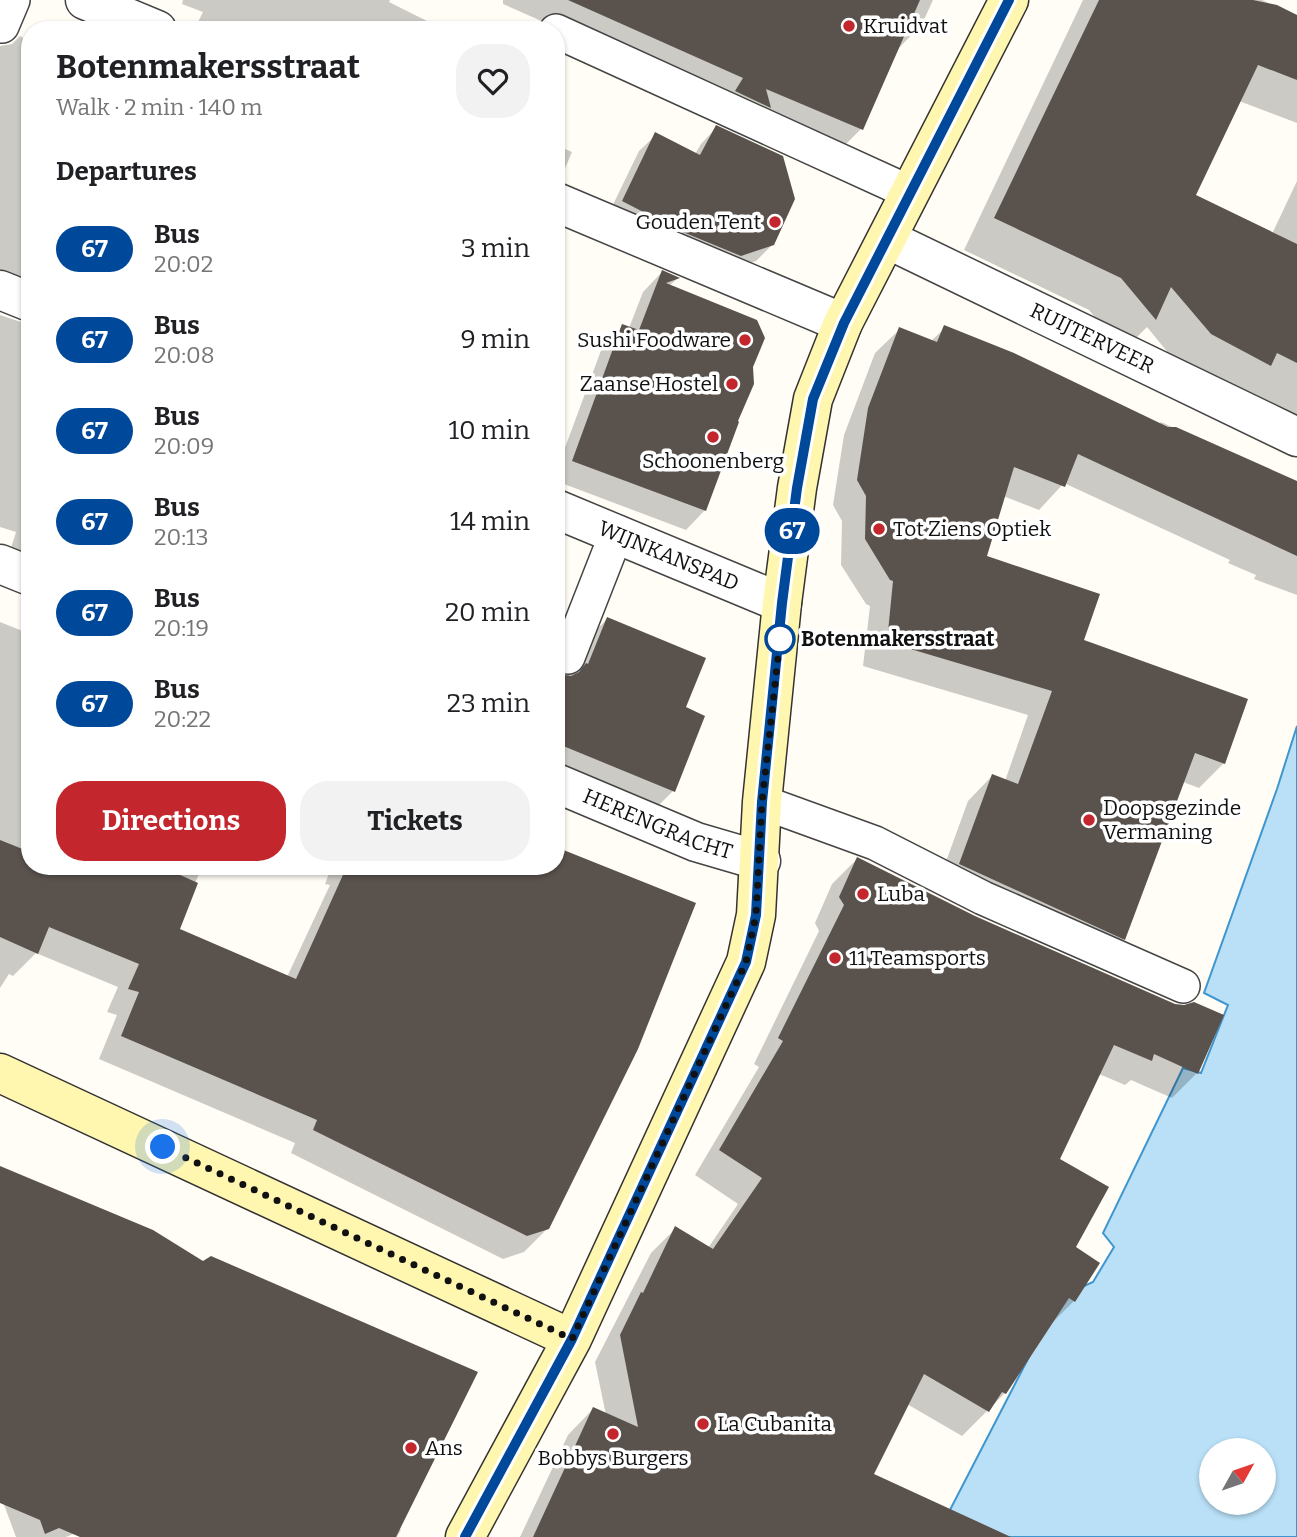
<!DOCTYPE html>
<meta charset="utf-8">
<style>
:root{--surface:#fff;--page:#f2f2f2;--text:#202124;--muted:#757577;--accent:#c4262e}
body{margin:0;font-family:Bitter,serif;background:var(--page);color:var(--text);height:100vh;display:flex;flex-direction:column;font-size:26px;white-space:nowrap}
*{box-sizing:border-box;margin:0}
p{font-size:23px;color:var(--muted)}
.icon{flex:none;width:38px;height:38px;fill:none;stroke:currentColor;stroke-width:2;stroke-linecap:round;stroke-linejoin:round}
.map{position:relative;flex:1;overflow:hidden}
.drawer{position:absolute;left:21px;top:21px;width:544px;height:854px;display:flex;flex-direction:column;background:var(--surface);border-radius:28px;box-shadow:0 2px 5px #0004}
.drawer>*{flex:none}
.badge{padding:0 14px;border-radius:23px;font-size:24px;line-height:46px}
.needle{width:46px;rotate:50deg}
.buttons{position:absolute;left:1199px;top:1438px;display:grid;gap:14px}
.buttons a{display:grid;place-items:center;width:77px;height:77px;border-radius:50%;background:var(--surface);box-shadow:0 2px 5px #0004;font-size:35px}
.you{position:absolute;width:35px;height:35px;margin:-18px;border:5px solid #fff;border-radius:50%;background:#1a73e8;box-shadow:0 0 0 10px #1a73e833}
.map>.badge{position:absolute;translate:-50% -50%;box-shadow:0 0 0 4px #fff}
h2{padding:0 35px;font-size:26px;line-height:63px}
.round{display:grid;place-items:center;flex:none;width:74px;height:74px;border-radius:28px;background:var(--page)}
.head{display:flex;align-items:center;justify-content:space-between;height:119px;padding:0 35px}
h1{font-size:33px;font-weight:700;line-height:52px}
.action{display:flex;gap:14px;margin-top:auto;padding:14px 35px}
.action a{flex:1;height:80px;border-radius:28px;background:var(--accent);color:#fff;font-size:28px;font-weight:700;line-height:80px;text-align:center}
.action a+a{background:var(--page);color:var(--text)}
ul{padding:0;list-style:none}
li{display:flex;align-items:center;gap:21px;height:91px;padding:0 35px}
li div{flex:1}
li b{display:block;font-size:26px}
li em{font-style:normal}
li .badge{min-width:77px;font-weight:700;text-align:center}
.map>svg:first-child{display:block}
</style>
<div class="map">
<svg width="1297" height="1537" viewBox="0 0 1297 1537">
<rect width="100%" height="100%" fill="#fffdf5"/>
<path fill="#b9e0f7" stroke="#3f96cf" stroke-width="2" fill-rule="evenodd" d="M 1297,726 L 1297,1537 L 936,1537 L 1060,1297 L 1093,1282 L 1114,1247 L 1103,1233 L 1183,1068 L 1201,1073 L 1228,1005 L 1204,993 L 1277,789 ZM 1211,1451 L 1264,1451 L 1264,1503 L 1211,1503 Z"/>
<path fill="#0003" d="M 183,0 L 390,0 L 389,2 L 445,30 L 194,30 L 203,12 L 182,4 Z
M 503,0 L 933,0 L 922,24 L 899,48 L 861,129 L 838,152 L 503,4 Z
M 1083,0 L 1262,0 L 1297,17 L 1297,123 L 1239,101 L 1193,196 L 1272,234 L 1297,181 L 1297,420 L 1179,366 L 1147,327 L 1123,351 L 1089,310 L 964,250 Z
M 20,36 L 30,42 L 30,320 L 0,297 L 0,46 L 12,44 Z
M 556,85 L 565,89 L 556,106 Z
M 717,127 L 773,244 L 756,261 L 724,272 L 607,217 L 639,151 L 656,135 L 695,154 L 701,144 Z
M 556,145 L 572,152 L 560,180 L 556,184 Z
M 662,272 L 677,279 L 669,286 L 751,367 L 736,421 L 705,510 L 686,530 L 556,481 L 556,472 L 603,345 L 623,326 L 629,328 L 643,292 Z
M 0,315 L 30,325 L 30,559 L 10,551 L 16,532 L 0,527 Z
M 945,328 L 1159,424 L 1161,422 L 1297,483 L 1297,595 L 1254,579 L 1256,575 L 1228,563 L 1230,560 L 1064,483 L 1039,510 L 1003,496 L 985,557 L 1224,763 L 1199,788 L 1183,782 L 1124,939 L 1099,963 L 936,889 L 968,801 L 992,776 L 1005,781 L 1028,715 L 863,666 L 870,606 L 866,604 L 841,565 L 842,521 L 833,505 L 844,435 L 875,353 L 900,329 L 931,341 Z
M 607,619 L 684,708 L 673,791 L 645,819 L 556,783 L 556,683 L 567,677 L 579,648 Z
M 0,622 L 30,634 L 30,866 L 202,866 L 177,930 L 287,977 L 330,885 L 325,884 L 331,868 L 327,866 L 556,866 L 548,1228 L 524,1252 L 503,1259 L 291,1153 L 295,1143 L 99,1059 L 117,1015 L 107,1012 L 118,987 L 36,953 L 13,976 L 9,974 L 0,988 Z
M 857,859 L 1197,1073 L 1172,1098 L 1131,1080 L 1125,1085 L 1099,1074 L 1057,1160 L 1073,1248 L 1098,1263 L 1074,1301 L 1048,1327 L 1005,1393 L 962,1436 L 907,1404 L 871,1475 L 945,1537 L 520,1537 L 568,1435 L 593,1409 L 606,1415 L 595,1362 L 651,1253 L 676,1228 L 708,1248 L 738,1204 L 695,1175 L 759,1067 L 754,1064 L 819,931 L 815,923 L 832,884 Z
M 0,1168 L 401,1530 L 397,1537 L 101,1537 L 108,1520 L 66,1537 L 16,1537 L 0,1494 Z"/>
<path fill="#5a524d" d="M 568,0 L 920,0 L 863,130 L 766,89 L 771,108 L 735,91 L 743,78 Z
M 1099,0 L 1253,0 L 1277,5 L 1297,15 L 1297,80 L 1258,65 L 1196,195 L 1297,244 L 1297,363 L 1277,353 L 1271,366 L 1211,334 L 1171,287 L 1156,320 L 1121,278 L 994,218 Z
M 716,125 L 783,156 L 795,199 L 774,245 L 741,256 L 678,230 L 622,201 L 655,132 L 700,155 Z
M 662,270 L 680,278 L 666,283 L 757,320 L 765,338 L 753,367 L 754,384 L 738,421 L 739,422 L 706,511 L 572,461 L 622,324 L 639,330 Z
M 944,325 L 1014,353 L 1168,427 L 1176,427 L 1297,481 L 1297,556 L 1078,454 L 1065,487 L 1014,467 L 987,556 L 1100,594 L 1084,640 L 1248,699 L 1225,764 L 1195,753 L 1125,940 L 959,864 L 992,774 L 1018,784 L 1052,691 L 887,642 L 893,581 L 890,580 L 865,539 L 866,496 L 857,480 L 868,408 L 899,327 L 937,342 Z
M 607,617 L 706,658 L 686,707 L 705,716 L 675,792 L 556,743 L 556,673 L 571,676 L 579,672 L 586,663 L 588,664 Z
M 0,840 L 30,852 L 30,866 L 160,866 L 198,883 L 180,929 L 296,979 L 347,866 L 556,866 L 556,847 L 696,903 L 638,1049 L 549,1229 L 527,1236 L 313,1130 L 317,1120 L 121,1036 L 139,992 L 128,989 L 139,964 L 49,927 L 38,954 L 0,937 Z
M 857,857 L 975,916 L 1175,1004 L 1184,1005 L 1194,1002 L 1224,1015 L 1198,1074 L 1154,1054 L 1152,1061 L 1114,1045 L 1060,1159 L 1109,1187 L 1076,1247 L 1100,1263 L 1075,1302 L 1069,1298 L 1006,1394 L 1002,1392 L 989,1412 L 924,1374 L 874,1474 L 1011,1537 L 533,1537 L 593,1407 L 638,1427 L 620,1335 L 641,1292 L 643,1293 L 675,1226 L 713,1249 L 762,1178 L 719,1150 L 783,1041 L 778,1038 L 844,905 L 839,897 Z
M 0,1166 L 153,1230 L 203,1261 L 211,1256 L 478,1372 L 396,1537 L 80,1537 L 59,1528 L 45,1534 L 40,1520 L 0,1503 Z"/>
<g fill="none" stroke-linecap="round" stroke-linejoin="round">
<defs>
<path id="lane" d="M 2,26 L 13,0
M 556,31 L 911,193
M 556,652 L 568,657 L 617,532
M 762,802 L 875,843 L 983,898 L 1183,986"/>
<g id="street">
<path d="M 85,0 L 157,30"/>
<path d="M 556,202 L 843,323"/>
<path id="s1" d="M 887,239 L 1297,437"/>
<path d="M 0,290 L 30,302"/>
<path id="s2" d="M 556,509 L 782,603"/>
<path d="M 0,564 L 30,576"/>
<path id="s3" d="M 556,783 L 696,842 L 761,861"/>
</g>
<path id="secondary" d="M 0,1073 L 572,1339
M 465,1537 L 572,1339 L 746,962 L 756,915 L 762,802 L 782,603 L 797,488 L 813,399 L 843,323 L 1009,0"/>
</defs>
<use href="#lane" stroke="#444" stroke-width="36"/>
<use href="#street" stroke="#444" stroke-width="41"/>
<use href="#secondary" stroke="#333" stroke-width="41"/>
<use href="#lane" stroke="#fff" stroke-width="33"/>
<use href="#street" stroke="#fff" stroke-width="38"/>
<use href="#secondary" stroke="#fff6b0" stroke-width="38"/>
</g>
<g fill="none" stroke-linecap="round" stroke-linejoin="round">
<defs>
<path id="line" d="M 465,1537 L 572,1339 L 746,962 L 756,915 L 762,802 L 782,603 L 797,488 L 813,399 L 844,323 L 1009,0"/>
</defs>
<use href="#line" stroke="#fff" stroke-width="16"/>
<use href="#line" stroke="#004899" stroke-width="10"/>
<path stroke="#111" stroke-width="7" stroke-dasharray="0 12.6" d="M 163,1147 L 572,1339 L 746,962 L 756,915 L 762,802 L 780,639"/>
</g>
<g fill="#c4262e" stroke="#fff" stroke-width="2.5">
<circle cx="849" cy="26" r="7"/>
<circle cx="775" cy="222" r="7"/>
<circle cx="745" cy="340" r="7"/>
<circle cx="732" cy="384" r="7"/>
<circle cx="713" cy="437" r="7"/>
<circle cx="879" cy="529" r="7"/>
<circle cx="1089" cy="820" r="7"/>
<circle cx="863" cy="894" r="7"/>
<circle cx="835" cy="958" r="7"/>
<circle cx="703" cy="1424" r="7"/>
<circle cx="613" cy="1434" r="7"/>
<circle cx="411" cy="1448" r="7"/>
</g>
<circle fill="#fff" stroke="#004899" stroke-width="3.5" cx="780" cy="639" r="14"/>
<g text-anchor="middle" stroke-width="7" stroke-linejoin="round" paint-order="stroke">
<g font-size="21" fill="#111" stroke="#fff" text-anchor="start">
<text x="863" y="33">Kruidvat</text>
<text x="761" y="229" text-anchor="end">Gouden Tent</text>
<text x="731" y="347" text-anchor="end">Sushi Foodware</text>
<text x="718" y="391" text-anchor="end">Zaanse Hostel</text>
<text x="713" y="468" text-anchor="middle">Schoonenberg</text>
<text x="893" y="536">Tot Ziens Optiek</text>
<text x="1103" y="815">Doopsgezinde<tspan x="1103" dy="24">Vermaning</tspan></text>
<text x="877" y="901">Luba</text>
<text x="849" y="965">11 Teamsports</text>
<text x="717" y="1431">La Cubanita</text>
<text x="425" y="1455">Ans</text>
<text x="613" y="1465" text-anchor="middle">Bobbys Burgers</text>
</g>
<g font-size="21" fill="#111" stroke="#fff">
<text dy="7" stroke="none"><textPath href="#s1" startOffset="228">RUIJTERVEER</textPath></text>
<text dy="7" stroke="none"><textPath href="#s2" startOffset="122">WIJNKANSPAD</textPath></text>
<text dy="7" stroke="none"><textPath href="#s3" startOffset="110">HERENGRACHT</textPath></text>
</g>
<g font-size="21" font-weight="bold" fill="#111" stroke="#fff" text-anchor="start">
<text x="801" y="646">Botenmakersstraat</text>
</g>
</g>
</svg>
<div class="buttons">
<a><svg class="needle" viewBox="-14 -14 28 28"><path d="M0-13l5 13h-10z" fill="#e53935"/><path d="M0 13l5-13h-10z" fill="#757577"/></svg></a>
</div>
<div class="you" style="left:163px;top:1147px"></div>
<b class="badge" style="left:792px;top:531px;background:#004899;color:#fff">67</b>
<section class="drawer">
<div class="head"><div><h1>Botenmakersstraat</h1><p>Walk · 2 min · 140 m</p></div><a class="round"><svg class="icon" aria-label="heart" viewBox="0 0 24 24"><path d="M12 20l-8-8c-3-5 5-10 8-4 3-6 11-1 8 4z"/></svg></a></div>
<h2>Departures</h2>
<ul>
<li><span class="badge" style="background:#004899;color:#fff">67</span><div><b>Bus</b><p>20:02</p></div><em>3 min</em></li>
<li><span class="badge" style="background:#004899;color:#fff">67</span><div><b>Bus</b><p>20:08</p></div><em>9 min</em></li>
<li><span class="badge" style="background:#004899;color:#fff">67</span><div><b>Bus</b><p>20:09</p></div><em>10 min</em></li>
<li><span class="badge" style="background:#004899;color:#fff">67</span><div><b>Bus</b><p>20:13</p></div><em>14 min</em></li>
<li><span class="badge" style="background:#004899;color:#fff">67</span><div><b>Bus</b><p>20:19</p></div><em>20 min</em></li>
<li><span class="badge" style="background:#004899;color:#fff">67</span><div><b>Bus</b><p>20:22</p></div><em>23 min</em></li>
</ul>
<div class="action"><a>Directions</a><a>Tickets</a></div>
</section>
</div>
